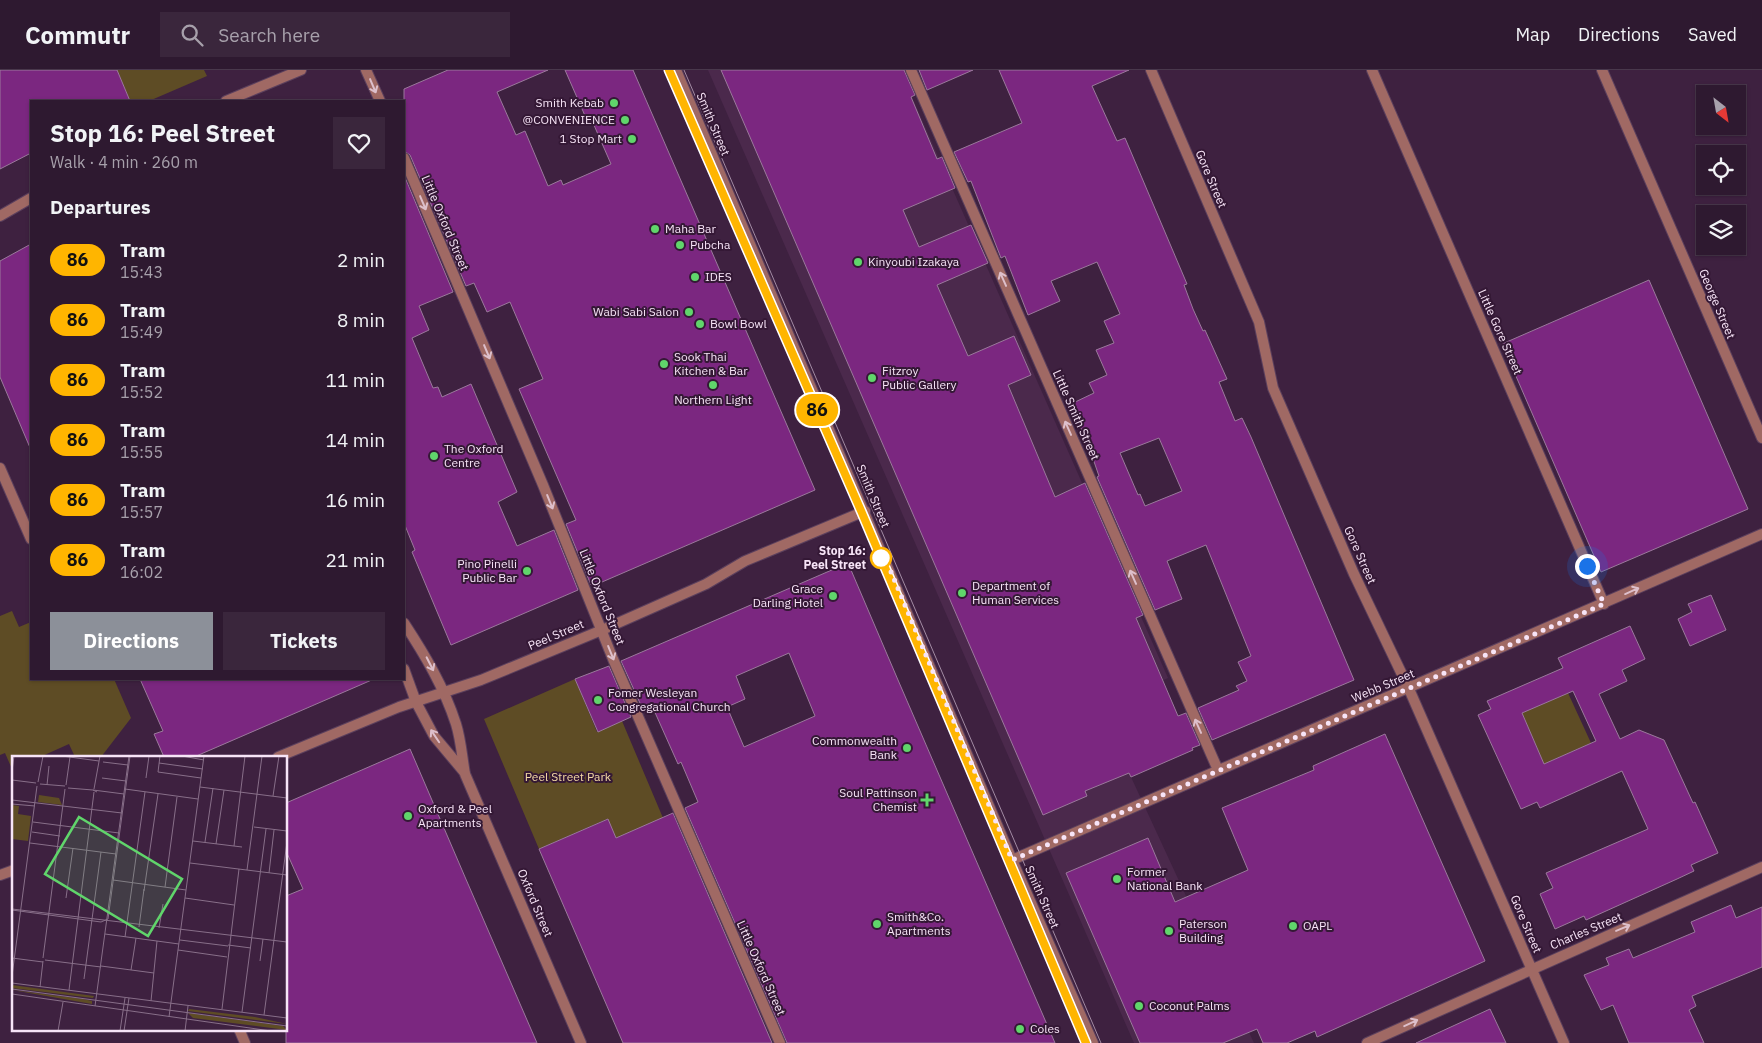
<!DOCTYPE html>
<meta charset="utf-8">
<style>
:root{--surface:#2e1930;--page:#3a263c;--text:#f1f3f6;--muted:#a7a0ab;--line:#49384c;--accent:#8c9099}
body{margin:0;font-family:"IBM Plex Sans",sans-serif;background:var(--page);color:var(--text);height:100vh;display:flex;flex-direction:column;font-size:19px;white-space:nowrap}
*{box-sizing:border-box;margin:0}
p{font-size:16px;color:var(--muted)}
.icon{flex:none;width:28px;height:28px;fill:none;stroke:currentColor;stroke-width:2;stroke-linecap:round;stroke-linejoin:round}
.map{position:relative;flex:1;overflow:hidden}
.sheet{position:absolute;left:30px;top:30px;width:375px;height:580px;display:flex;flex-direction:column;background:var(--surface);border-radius:0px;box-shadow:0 1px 4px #0004,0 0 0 1px var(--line)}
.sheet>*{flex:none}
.badge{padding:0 10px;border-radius:16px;font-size:18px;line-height:32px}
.needle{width:32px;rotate:149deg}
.tools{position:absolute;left:1696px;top:15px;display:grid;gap:10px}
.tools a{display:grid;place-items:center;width:50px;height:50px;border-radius:0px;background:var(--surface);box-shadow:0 1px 4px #0004,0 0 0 1px var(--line);font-size:25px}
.you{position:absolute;width:25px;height:25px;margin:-12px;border:4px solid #fff;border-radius:50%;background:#1a73e8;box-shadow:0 0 0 8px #1a73e833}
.map>.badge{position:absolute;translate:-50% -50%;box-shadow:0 0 0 2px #fff}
h2{padding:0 20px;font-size:19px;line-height:45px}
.round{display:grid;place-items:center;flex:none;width:52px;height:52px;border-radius:0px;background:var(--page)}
.head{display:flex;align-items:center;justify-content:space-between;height:85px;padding:0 20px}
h1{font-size:24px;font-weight:800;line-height:38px}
.primary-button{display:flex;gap:10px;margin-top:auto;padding:10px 20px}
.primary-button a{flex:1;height:58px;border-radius:0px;background:var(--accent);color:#fff;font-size:20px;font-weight:800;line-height:58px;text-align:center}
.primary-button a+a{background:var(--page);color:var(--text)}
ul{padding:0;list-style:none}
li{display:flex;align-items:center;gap:15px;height:60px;padding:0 20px}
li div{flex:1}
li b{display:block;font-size:19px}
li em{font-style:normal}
li .badge{min-width:55px;font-weight:700;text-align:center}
header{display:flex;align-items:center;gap:30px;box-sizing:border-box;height:70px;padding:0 25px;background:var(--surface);border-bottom:1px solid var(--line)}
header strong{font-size:24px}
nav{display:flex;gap:28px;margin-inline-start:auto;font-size:18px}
.search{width:350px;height:45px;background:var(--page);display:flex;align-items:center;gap:12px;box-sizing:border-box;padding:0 18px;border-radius:0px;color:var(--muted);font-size:19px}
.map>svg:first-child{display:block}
</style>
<header>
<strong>Commutr</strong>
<div class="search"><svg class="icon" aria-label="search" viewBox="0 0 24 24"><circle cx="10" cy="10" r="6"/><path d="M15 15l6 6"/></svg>Search here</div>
<nav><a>Map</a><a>Directions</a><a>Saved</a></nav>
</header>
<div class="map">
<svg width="1762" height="973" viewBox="0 0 1762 973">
<rect width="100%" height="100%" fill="#3e2140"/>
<path fill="#4b294c" d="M 708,0 L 900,0 L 1168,608 L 1100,640 L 1254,973 L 1134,973 Z"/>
<path fill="#5e4c25" d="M 117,0 L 204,0 L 207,6 L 149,31 L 130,31 Z
M 12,541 L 19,557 L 31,552 L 31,609 L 114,609 L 131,648 L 101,687 L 75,687 L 69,674 L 40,687 L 14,687 L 14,698 L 12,699 L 5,683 L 0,685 L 0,546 Z
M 575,609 L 597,662 L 622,651 L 663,748 L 616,768 L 607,749 L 539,779 L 484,649 Z
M 1568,623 L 1591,673 L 1544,694 L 1522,643 Z"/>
<path fill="#7b2780" stroke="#9b799c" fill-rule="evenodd" d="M 0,0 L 117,0 L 130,31 L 31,31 L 31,83 L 0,99 Z
M 448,0 L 548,0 L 497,22 L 516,65 L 525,61 L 548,116 L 561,110 L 563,115 L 611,94 L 590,46 L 586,48 L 565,0 L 633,0 L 815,420 L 602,512 L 601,510 L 591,515 L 566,454 L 576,450 L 519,319 L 543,309 L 510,232 L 487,242 L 474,213 L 466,216 L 410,85 L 404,81 L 404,19 Z
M 721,0 L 904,0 L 915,25 L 911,27 L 937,89 L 942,87 L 955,118 L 903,140 L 919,177 L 971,155 L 988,193 L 937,215 L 968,286 L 1014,266 L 1031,305 L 1008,315 L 1055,427 L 1085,413 L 1143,545 L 1136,548 L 1178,646 L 1186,643 L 1200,675 L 1192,678 L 1193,680 L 1131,707 L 1129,703 L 1085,721 L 1087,726 L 1043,745 Z
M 919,0 L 973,0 L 927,20 Z
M 999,0 L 1129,0 L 1092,16 L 1117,71 L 1125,68 L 1187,214 L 1184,215 L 1193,239 L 1203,261 L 1205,260 L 1227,309 L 1219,312 L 1235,351 L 1242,348 L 1251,367 L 1354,610 L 1212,670 L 1198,638 L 1239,620 L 1236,616 L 1247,611 L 1238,592 L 1251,586 L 1206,475 L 1167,491 L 1182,529 L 1155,540 L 1097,407 L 1099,406 L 1090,380 L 1071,334 L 1094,323 L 1089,313 L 1107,305 L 1096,280 L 1114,273 L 1104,251 L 1120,244 L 1097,192 L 1051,211 L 1060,231 L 1028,245 L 1005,186 L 1001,188 L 971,111 L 968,112 L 954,82 L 1022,53 ZM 1159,368 L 1182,421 L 1145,436 L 1140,424 L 1138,425 L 1120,383 Z
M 404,105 L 453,222 L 419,236 L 429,260 L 412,268 L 433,318 L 438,317 L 442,327 L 471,314 L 517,422 L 498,432 L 517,476 L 554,460 L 578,520 L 451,575 L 412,482 L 415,480 L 404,453 Z
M 31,174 L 31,380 L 0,307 L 0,191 Z
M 1649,210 L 1748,439 L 1601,502 L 1502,274 Z
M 848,493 L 898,610 L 1055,973 L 787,973 L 685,738 L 698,732 L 681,692 L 678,694 L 653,638 L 644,642 L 621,591 ZM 789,583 L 815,646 L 744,677 L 727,637 L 745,629 L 736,606 Z
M 1711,525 L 1726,560 L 1690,576 L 1678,549 L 1692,542 L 1688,534 Z
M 1630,556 L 1645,589 L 1622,600 L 1627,611 L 1599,624 L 1620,669 L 1639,660 L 1664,670 L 1693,733 L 1695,732 L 1718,783 L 1691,795 L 1694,801 L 1677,809 L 1586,850 L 1584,846 L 1555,859 L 1540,824 L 1553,818 L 1546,803 L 1648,759 L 1622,701 L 1540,738 L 1537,732 L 1521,739 L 1478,645 L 1491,639 L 1487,631 L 1563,598 L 1558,588 ZM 1573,621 L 1596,671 L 1544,694 L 1522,643 Z
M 609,596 L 631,647 L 598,662 L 575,609 Z
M 140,609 L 374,609 L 194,687 L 164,687 L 154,664 L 163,661 Z
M 1385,664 L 1485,891 L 1317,967 L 1315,961 L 1287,973 L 1263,973 L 1257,959 L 1223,973 L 1140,973 L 1066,803 L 1148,768 L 1175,832 L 1248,800 L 1222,738 L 1314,700 L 1313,696 Z
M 410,679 L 465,807 L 537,973 L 286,973 L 286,826 L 303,819 L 286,781 L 286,733 Z
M 673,743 L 772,973 L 623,973 L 539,779 L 608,749 L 616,768 Z
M 1731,835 L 1736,848 L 1762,837 L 1762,897 L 1692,926 L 1696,936 L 1689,940 L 1704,973 L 1629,973 L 1613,935 L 1601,940 L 1584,905 L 1609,895 L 1606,888 L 1629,879 L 1633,888 L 1695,862 L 1691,852 Z
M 1490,939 L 1506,973 L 1416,973 Z"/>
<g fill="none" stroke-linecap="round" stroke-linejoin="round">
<defs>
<path id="minor" d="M 366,0 L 380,31
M 911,0 L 1218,700
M 1151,0 L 1259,252 L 1273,318 L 1354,504 L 1409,619 L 1564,973
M 1372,0 L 1604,534
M 1602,0 L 1762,368
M 404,88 L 543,415 L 613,589 L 780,973
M 0,398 L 31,469
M 404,553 C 425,585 444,617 456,654 C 461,670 462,687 465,704 L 581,973
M 404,599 L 416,632 L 434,666 L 465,703
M 278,687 L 399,637 L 481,610 L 602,560 L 706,514 L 745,491 L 865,441
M 1012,790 L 1762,464
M 0,805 L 14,800
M 239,959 L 245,973
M 1367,973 L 1762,797"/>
<path id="tertiary" d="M 676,0 L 1012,790 L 1093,973
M 226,31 L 301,0
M 0,146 L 31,128"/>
</defs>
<use href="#minor" stroke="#5c405d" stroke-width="12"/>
<use href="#tertiary" stroke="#5c405d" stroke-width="12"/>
<use href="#minor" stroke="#a06964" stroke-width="10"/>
<use href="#tertiary" stroke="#a06964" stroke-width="10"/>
<path stroke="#a28ba3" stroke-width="1" d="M 669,0 L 862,443 L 1086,973
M 684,0 L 1101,973"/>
</g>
<defs><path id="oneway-shaft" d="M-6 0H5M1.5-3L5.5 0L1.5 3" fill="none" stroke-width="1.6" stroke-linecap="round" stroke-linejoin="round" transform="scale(1.25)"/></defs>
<g stroke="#ddbfcb">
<use href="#oneway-shaft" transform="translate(373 16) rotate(67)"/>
<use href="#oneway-shaft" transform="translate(423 133) rotate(67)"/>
<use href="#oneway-shaft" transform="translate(1003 209) rotate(-114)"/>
<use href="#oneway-shaft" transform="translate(487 282) rotate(67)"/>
<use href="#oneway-shaft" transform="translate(1068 358) rotate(-114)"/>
<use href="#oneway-shaft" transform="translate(550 432) rotate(68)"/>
<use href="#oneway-shaft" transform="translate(1133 507) rotate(-114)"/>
<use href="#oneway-shaft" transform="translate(1632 521) rotate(-24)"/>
<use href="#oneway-shaft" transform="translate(611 583) rotate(68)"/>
<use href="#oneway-shaft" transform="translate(430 594) rotate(63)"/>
<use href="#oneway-shaft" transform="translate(1198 656) rotate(-114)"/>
<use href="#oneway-shaft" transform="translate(435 666) rotate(-124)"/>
<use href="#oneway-shaft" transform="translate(1623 858) rotate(-23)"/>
<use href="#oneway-shaft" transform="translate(1411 953) rotate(-25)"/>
</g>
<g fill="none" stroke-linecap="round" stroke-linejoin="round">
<defs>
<path id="line" d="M 669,0 L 862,443 L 1086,973"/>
</defs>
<use href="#line" stroke="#fff" stroke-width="11"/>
<use href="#line" stroke="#ffb500" stroke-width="8"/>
<path stroke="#f7e4f7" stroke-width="5" stroke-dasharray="0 9" d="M 881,488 L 881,478 L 1012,790 L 1604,534 L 1587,496"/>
</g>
<g fill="#60d56b" stroke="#341835" stroke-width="2">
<circle cx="614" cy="33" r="5"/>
<circle cx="625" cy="50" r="5"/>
<circle cx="632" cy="69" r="5"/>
<circle cx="655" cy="159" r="5"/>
<circle cx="680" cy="175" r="5"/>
<circle cx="858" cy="192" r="5"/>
<circle cx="695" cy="207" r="5"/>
<circle cx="689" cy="242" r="5"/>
<circle cx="700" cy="254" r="5"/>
<circle cx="664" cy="294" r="5"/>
<circle cx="872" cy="308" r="5"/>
<circle cx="713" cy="315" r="5"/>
<circle cx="434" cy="386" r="5"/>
<circle cx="527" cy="501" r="5"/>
<circle cx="962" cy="523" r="5"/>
<circle cx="833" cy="526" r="5"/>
<circle cx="598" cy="630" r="5"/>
<circle cx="907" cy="678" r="5"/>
<path d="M924.5 722.5h5v5h5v5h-5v5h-5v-5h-5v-5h5z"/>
<circle cx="408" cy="746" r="5"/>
<circle cx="1117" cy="809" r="5"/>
<circle cx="877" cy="854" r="5"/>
<circle cx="1293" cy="856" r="5"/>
<circle cx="1169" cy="861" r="5"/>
<circle cx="1139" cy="936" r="5"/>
<circle cx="1020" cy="959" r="5"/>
</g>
<circle fill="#fff" stroke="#ffb500" stroke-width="2.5" cx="881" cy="488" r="10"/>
<g text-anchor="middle" stroke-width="4" stroke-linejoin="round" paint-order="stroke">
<g font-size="12" fill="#f7e4f7" stroke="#341835" text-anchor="start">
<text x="604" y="37" text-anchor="end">Smith Kebab</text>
<text x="615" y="54" text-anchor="end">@CONVENIENCE</text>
<text x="622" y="73" text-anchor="end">1 Stop Mart</text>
<text x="665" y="163">Maha Bar</text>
<text x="690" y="179">Pubcha</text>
<text x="868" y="196">Kinyoubi Izakaya</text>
<text x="705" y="211">IDES</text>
<text x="679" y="246" text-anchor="end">Wabi Sabi Salon</text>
<text x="710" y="258">Bowl Bowl</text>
<text x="674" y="291">Sook Thai<tspan x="674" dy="14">Kitchen &amp; Bar</tspan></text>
<text x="882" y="305">Fitzroy<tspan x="882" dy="14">Public Gallery</tspan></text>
<text x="713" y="334" text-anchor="middle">Northern Light</text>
<text x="444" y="383">The Oxford<tspan x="444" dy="14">Centre</tspan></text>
<text x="517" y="498" text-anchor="end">Pino Pinelli<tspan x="517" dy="14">Public Bar</tspan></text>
<text x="972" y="520">Department of<tspan x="972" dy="14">Human Services</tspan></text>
<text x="823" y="523" text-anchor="end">Grace<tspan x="823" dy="14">Darling Hotel</tspan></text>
<text x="608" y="627">Fomer Wesleyan<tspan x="608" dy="14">Congregational Church</tspan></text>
<text x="897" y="675" text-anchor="end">Commonwealth<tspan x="897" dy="14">Bank</tspan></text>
<text x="917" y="727" text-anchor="end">Soul Pattinson<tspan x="917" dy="14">Chemist</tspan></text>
<text x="418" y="743">Oxford &amp; Peel<tspan x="418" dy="14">Apartments</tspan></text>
<text x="1127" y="806">Former<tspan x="1127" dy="14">National Bank</tspan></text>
<text x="887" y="851">Smith&amp;Co.<tspan x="887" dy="14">Apartments</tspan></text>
<text x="1179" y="858">Paterson<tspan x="1179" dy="14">Building</tspan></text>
<text x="1303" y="860">OAPL</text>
<text x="1149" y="940">Coconut Palms</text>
<text x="1030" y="963">Coles</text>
</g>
<g font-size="12" fill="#f7e4f7" stroke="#341835">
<text transform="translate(713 54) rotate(67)" y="4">Smith Street</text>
<text transform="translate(1211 109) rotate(67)" y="4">Gore Street</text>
<text transform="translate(445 153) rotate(67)" y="4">Little Oxford Street</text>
<text transform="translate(1717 234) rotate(67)" y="4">George Street</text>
<text transform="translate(1500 262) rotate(66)" y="4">Little Gore Street</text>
<text transform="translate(1076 345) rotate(66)" y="4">Little Smith Street</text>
<text transform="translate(873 426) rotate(67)" y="4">Smith Street</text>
<text transform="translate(1360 485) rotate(66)" y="4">Gore Street</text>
<text transform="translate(602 527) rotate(68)" y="4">Little Oxford Street</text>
<text transform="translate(556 565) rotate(-23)" y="4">Peel Street</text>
<text transform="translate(1383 616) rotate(-23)" y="4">Webb Street</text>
<text transform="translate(1042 827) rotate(66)" y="4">Smith Street</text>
<text transform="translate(535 833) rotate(67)" y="4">Oxford Street</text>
<text transform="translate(1526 854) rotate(67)" y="4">Gore Street</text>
<text transform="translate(1586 861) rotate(-23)" y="4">Charles Street</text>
<text transform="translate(761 898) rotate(66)" y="4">Little Oxford Street</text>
</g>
<g font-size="12" font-weight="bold" fill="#f7e4f7" stroke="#341835" text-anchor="end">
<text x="866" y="485">Stop 16:<tspan x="866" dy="14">Peel Street</tspan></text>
</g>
<g font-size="12" fill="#f4daa4" stroke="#341835">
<text x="568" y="711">Peel Street Park</text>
</g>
</g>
<g transform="translate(12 686)">
<rect width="275" height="275" fill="#3e2140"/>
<path d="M 27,39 L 47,42 L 50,49 L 26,46 ZM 0,49 L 7,50 L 6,58 L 19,60 L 16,85 L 0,83 ZM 0,229 L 82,240 L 81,242 L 0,232 ZM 0,234 L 71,243 L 80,245 L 80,248 ZM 177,253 L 243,261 L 275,268 L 176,255 ZM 176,257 L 271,270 L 275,274 L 181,262 Z" fill="#5e4c25"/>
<path fill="none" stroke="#886f89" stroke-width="1" d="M 50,0 L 87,5M 148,0 L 146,16 L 189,22M 170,0 L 192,4M 91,6 L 116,9M 147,7 L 191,13M 0,15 L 2,0M 90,22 L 114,25M 134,22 L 137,0M 0,24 L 24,27M 26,26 L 31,0M 28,28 L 53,30M 35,29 L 37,10M 54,29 L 58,1M 188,31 L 275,42M 56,32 L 81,34M 82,33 L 88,0M 113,33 L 186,43M 85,36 L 81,34 L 112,38M 261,40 L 267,0M 0,44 L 110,57M 0,48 L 23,50M 21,66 L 107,77M 242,71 L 275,75M 20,76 L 48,80M 181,85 L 230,91M 193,86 L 201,32M 18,87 L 104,98M 204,88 L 212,34M 222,90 L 233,0M 178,107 L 275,119M 235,114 L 250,0M 257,117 L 262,74M 101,124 L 174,134M 153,131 L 165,41M 132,135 L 146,38M 54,142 L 61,92M 173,142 L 222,149M 0,153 L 275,186M 0,154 L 89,166 L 96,163 L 118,0M 127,171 L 132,133M 147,172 L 151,148M 93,178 L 167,188M 113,181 L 133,36M 168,184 L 216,190M 216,189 L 239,192M 166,194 L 215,201M 0,202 L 31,206M 31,202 L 53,33M 33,204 L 89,211M 248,205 L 251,183M 89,210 L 142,217M 119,214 L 124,182M 0,220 L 25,30M 72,223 L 89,96M 0,227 L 275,262M 28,231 L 31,205M 0,233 L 275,270M 57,234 L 82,36M 0,238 L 259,275M 139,245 L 145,185M 83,250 L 117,0M 210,253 L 227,113M 230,256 L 254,73M 252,259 L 275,86M 157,261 L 192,0M 46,275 L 51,246M 108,275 L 113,242M 112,275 L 117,242M 173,275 L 176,250"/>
<path fill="#60d56b" fill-opacity="0.15" stroke="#60d56b" stroke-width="2.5" d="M 67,61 L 170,123 L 136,180 L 33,118 Z"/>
<rect width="275" height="275" fill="none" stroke="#f7e4f7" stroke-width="2.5"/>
</g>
</svg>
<div class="tools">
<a><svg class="needle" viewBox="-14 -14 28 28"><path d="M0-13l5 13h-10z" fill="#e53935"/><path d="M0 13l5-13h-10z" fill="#a7a0ab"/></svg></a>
<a><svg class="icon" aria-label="locate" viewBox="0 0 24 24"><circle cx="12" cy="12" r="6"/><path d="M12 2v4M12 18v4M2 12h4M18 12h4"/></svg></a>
<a><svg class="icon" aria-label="layers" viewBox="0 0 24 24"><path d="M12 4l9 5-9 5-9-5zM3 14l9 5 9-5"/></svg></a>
</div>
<div class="you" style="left:1587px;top:496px"></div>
<b class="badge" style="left:817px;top:340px;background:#ffb500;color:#111">86</b>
<section class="sheet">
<div class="head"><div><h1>Stop 16: Peel Street</h1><p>Walk · 4 min · 260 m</p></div><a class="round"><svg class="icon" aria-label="heart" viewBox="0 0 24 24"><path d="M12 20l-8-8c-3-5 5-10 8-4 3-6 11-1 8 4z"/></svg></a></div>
<h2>Departures</h2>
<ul>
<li><span class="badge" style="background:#ffb500;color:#111">86</span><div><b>Tram</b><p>15:43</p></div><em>2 min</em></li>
<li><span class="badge" style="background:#ffb500;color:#111">86</span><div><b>Tram</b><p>15:49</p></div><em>8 min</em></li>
<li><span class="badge" style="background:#ffb500;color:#111">86</span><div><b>Tram</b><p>15:52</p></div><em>11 min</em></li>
<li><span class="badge" style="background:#ffb500;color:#111">86</span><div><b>Tram</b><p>15:55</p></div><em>14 min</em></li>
<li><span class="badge" style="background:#ffb500;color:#111">86</span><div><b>Tram</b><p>15:57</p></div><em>16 min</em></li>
<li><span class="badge" style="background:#ffb500;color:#111">86</span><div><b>Tram</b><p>16:02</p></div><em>21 min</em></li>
</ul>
<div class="primary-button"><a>Directions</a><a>Tickets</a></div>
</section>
</div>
